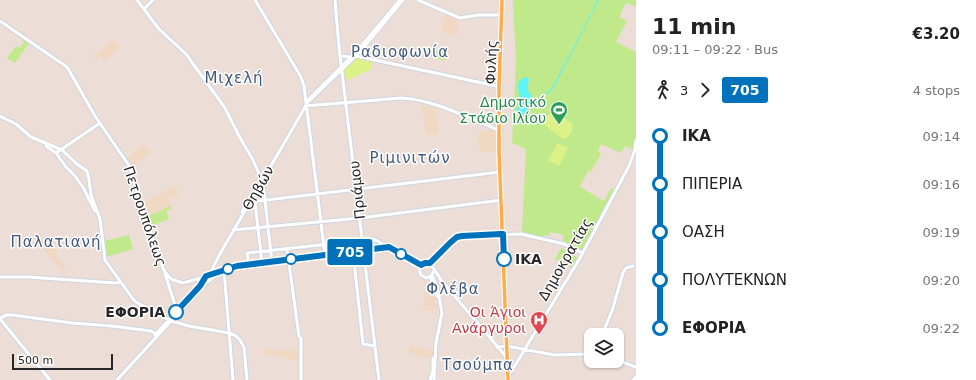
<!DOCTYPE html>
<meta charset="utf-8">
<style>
:root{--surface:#fff;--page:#f6f6f6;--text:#222;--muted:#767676}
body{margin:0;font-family:"DejaVu Sans",sans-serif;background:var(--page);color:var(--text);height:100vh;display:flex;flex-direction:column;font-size:15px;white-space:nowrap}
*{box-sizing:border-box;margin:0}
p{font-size:13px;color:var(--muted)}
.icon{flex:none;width:22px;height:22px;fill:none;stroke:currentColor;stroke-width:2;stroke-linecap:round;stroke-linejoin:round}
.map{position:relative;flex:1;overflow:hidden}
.side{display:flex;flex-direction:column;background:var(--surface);width:340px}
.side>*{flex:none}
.badge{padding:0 8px;border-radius:3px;font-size:14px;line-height:26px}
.controls{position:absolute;left:584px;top:328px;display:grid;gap:8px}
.controls a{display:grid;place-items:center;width:40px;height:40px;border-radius:8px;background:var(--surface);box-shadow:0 1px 3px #0004;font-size:20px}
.scale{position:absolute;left:12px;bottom:10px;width:101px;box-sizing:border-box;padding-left:4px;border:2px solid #272727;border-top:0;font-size:11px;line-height:14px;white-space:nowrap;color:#272727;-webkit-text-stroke:3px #fff;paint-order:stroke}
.map>.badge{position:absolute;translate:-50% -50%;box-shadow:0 0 0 2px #fff}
.legs{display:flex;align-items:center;gap:6px;height:44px;padding:0 16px;font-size:13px}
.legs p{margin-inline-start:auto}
.head{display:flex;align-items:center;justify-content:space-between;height:68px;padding:0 16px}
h1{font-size:22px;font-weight:700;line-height:30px}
ul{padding:0 16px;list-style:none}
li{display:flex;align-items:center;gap:14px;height:48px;font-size:15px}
li i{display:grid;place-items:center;width:6px;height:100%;margin:0 5px;background:currentColor}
li i::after{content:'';width:10px;height:10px;margin:-5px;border:3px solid;border-radius:50%;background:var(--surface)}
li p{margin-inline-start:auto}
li:first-child i{background:linear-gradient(#0000 50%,currentColor 0)}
li:last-child i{background:linear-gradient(currentColor 50%,#0000 0)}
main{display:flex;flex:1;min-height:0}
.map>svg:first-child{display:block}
</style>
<main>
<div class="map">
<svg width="636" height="380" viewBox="0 0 636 380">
<rect width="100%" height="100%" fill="#ecded6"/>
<path fill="#f0d8c3" d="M 446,13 L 457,18 L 458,29 L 456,36 L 440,32 Z
M 113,39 L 121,47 L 104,61 L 101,56 L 96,60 L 93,56 Z
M 422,104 L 436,109 L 438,134 L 426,135 Z
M 492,130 L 498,133 L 498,151 L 482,153 L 480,151 L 477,133 Z
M 143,144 L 150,152 L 132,167 L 127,158 Z
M 175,185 L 180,196 L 169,199 L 171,206 L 147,217 L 142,204 L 155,196 L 156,197 Z
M 52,240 L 58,258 L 60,261 L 63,261 L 66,274 L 64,274 L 36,241 Z
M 424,292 L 435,294 L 438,310 L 422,311 L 424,308 Z
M 411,345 L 433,351 L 432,360 L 408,352 Z
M 264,349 L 300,351 L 300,362 L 264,354 Z"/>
<path fill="#c0e98c" d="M 513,0 L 636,0 L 636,7 L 626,3 L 619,17 L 627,21 L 616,42 L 636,52 L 636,138 L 634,150 L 625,146 L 621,153 L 601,144 L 598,151 L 601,154 L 592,170 L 592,172 L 591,172 L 590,170 L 588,171 L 580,187 L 604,201 L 611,188 L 615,191 L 582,252 L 562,243 L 564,235 L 550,232 L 549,236 L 544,235 L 543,238 L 522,233 L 526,149 L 512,143 L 516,62 Z
M 23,39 L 29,43 L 15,63 L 7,58 L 16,46 L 20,48 L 24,42 L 22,41 Z
M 423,46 L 448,54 L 443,61 L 420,51 Z
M 171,206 L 172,209 L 166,211 L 169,219 L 150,226 L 147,217 Z
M 129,235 L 133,249 L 106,257 L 104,241 Z
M 561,248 L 578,258 L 572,268 L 555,259 Z"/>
<path fill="#dcf286" d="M 356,58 L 373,61 L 371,69 L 348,80 L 344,75 L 344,70 Z
M 556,111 L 572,124 C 574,132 569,136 563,139 L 542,123 L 549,114 Z
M 558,143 L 568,148 L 559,166 L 548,160 Z"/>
<path fill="#5cf3fb" d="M 596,0 L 599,0 L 553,89 L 537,103 L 530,104 C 527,110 528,115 519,115 L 516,110 L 520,102 L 518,87 L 519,81 L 525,77 L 529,79 L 527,89 L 532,97 L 531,100 L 532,102 L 537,102 L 552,88 L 593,10 L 597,1 Z"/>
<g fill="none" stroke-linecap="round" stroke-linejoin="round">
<defs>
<path id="secondary" d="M 137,0 L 159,29 L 186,54 L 225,108 L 239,136 L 253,160 L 263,183 L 272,262
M 255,0 L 301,77 L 304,86 L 325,255
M 335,0 L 339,47 L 379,380
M 418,0 L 460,18 L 478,15 L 503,15
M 144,9 L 153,0
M 0,21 L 67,67 L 95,116 L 130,167 L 142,210 L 163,268 L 165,272 L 171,279 L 183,283 L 208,276 L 237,266 L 389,247
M 340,56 L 351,57
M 356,56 L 501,87
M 306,102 L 358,50 L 400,0
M 305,106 L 401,98 C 432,99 469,118 498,130 L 501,130
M 0,116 L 16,124 L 31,137 L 62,150 L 77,164 L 87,171 L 89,180 L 91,195 L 100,219 L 105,260 L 133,299 L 136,302 L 171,321 L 189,326 L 229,333 L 236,336 L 240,340 L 244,347 L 247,380
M 46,146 L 56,153 L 66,167 L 75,176 L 84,189 L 95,211
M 635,147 L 636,141
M 56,153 L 100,123
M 249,202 L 500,172
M 255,202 L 262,263
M 242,212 L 252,194
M 233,230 L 360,218 L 502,200
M 352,242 L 363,344 L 374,346
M 287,249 L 299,336
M 430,263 L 451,242 L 457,237 L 464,236 L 521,234 L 564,244 L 582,253
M 249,265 L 247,253 L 374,239 L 421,265
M 224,270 L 233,380
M 434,271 L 431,276 L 426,278 L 421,275 L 419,269 C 426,251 437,274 441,280 L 508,359
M 165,274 L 177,311
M 432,275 L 438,291 L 442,313 L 436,343 L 434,380
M 0,277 L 28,277 L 115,283 L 120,282
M 430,277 L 437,296
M 205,284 L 216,275
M 0,318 L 7,315 L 12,315 L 72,323 L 112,326 L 151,331 L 156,334
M 0,319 L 50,380
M 155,335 L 200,286 L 205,278
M 602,335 L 612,311 L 623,273 L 626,268 L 633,266
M 301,338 L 301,380
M 497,347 L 507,346 L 554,355 L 591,354
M 617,360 L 636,367
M 508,377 L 580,258 L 629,166 L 636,147
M 117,380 L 204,285 L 221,252 L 308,102 L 360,52 L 403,0
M 430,380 L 433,371 L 433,358
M 633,380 L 636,377"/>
<path id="primary" d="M 502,0 L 499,86 L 499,152 L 508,380"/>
</defs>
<use href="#secondary" stroke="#ccd5e3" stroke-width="5"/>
<use href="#primary" stroke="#fff" stroke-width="5.5"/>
<use href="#secondary" stroke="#fff" stroke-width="3"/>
<use href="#primary" stroke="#ffad48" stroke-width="3.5"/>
</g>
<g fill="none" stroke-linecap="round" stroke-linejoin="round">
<defs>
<path id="line-1" d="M 176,312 L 200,286 L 206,276 L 237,266 L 389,247 L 421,265 L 425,263 L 430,263 L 451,242 L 457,237 L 462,236 L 501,234 L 503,234 L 504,259"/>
</defs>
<use href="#line-1" stroke="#fff" stroke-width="9"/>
<use href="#line-1" stroke="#0072bc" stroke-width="6"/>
</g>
<defs>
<symbol id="stadium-pin" viewBox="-11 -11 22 30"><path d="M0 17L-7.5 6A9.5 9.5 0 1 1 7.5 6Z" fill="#2e9e5b" stroke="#fff"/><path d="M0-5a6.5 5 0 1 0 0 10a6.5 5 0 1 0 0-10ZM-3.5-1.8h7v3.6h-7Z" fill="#fff"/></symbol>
<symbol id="hospital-pin" viewBox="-11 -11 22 30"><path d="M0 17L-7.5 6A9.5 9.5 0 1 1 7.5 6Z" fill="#e0444e" stroke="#fff"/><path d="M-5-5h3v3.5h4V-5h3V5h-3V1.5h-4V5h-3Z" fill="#fff"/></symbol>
</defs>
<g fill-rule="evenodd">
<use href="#stadium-pin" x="549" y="100" width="20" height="27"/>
<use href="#hospital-pin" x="529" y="310" width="20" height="27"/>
</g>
<g fill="#fff" stroke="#0072bc" stroke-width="2">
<circle cx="401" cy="254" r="5"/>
<circle cx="291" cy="259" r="5"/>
<circle cx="504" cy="259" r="7"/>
<circle cx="228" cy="269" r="5"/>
<circle cx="176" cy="312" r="7"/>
</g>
<g text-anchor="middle" stroke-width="3" stroke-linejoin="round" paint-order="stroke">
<g font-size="14" fill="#272727" stroke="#fff">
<text transform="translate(491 62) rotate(-88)" y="5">Φυλής</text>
<text transform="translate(258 188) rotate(-60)" y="5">Θηβών</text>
<text transform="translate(357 190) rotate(-96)" y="5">Πριάμου</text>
<text transform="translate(145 216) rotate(71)" y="5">Πετρουπόλεως</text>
<text transform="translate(565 259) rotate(-60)" y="5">Δημοκρατίας</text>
</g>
<g font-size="14" fill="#27864d" stroke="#fff" text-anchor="end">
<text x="546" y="107">Δημοτικό<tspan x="546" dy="16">Στάδιο Ιλίου</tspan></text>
</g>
<g font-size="14" font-weight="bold" fill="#272727" stroke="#fff" text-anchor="start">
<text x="515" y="264">ΙΚΑ</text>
<text x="165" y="317" text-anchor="end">ΕΦΟΡΙΑ</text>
</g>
<g font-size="14" fill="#be3a42" stroke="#fff" text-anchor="end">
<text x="526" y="317">Οι Άγιοι<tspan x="526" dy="16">Ανάργυροι</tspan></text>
</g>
<g font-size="15" letter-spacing="1" fill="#435a7c" stroke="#fff">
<text x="400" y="57">Ραδιοφωνία</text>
<text x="234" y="83">Μιχελή</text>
<text x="410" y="163">Ριμινιτών</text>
<text x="56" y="247">Παλατιανή</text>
<text x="453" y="294">Φλέβα</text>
<text x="478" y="370">Τσούμπα</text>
</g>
</g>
</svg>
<div class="controls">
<a><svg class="icon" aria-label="layers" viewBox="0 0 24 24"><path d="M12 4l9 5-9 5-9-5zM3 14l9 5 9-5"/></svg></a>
</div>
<div class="scale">500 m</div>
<b class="badge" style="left:350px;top:252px;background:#0072bc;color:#fff">705</b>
</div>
<section class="side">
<div class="head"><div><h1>11 min</h1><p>09:11 – 09:22 · Bus</p></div><b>€3.20</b></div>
<div class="legs"><svg class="icon" aria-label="walk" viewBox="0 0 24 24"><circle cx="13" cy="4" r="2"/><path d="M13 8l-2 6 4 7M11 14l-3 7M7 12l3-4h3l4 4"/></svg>3<svg class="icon" aria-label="forward" viewBox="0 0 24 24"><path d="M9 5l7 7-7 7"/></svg><b class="badge" style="background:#0072bc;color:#fff">705</b><p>4 stops</p></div>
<ul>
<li><i style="color:#0072bc"></i><b>ΙΚΑ</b><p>09:14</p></li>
<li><i style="color:#0072bc"></i><span>ΠΙΠΕΡΙΑ</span><p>09:16</p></li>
<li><i style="color:#0072bc"></i><span>ΟΑΣΗ</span><p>09:19</p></li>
<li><i style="color:#0072bc"></i><span>ΠΟΛΥΤΕΚΝΩΝ</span><p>09:20</p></li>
<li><i style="color:#0072bc"></i><b>ΕΦΟΡΙΑ</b><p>09:22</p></li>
</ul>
</section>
</main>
